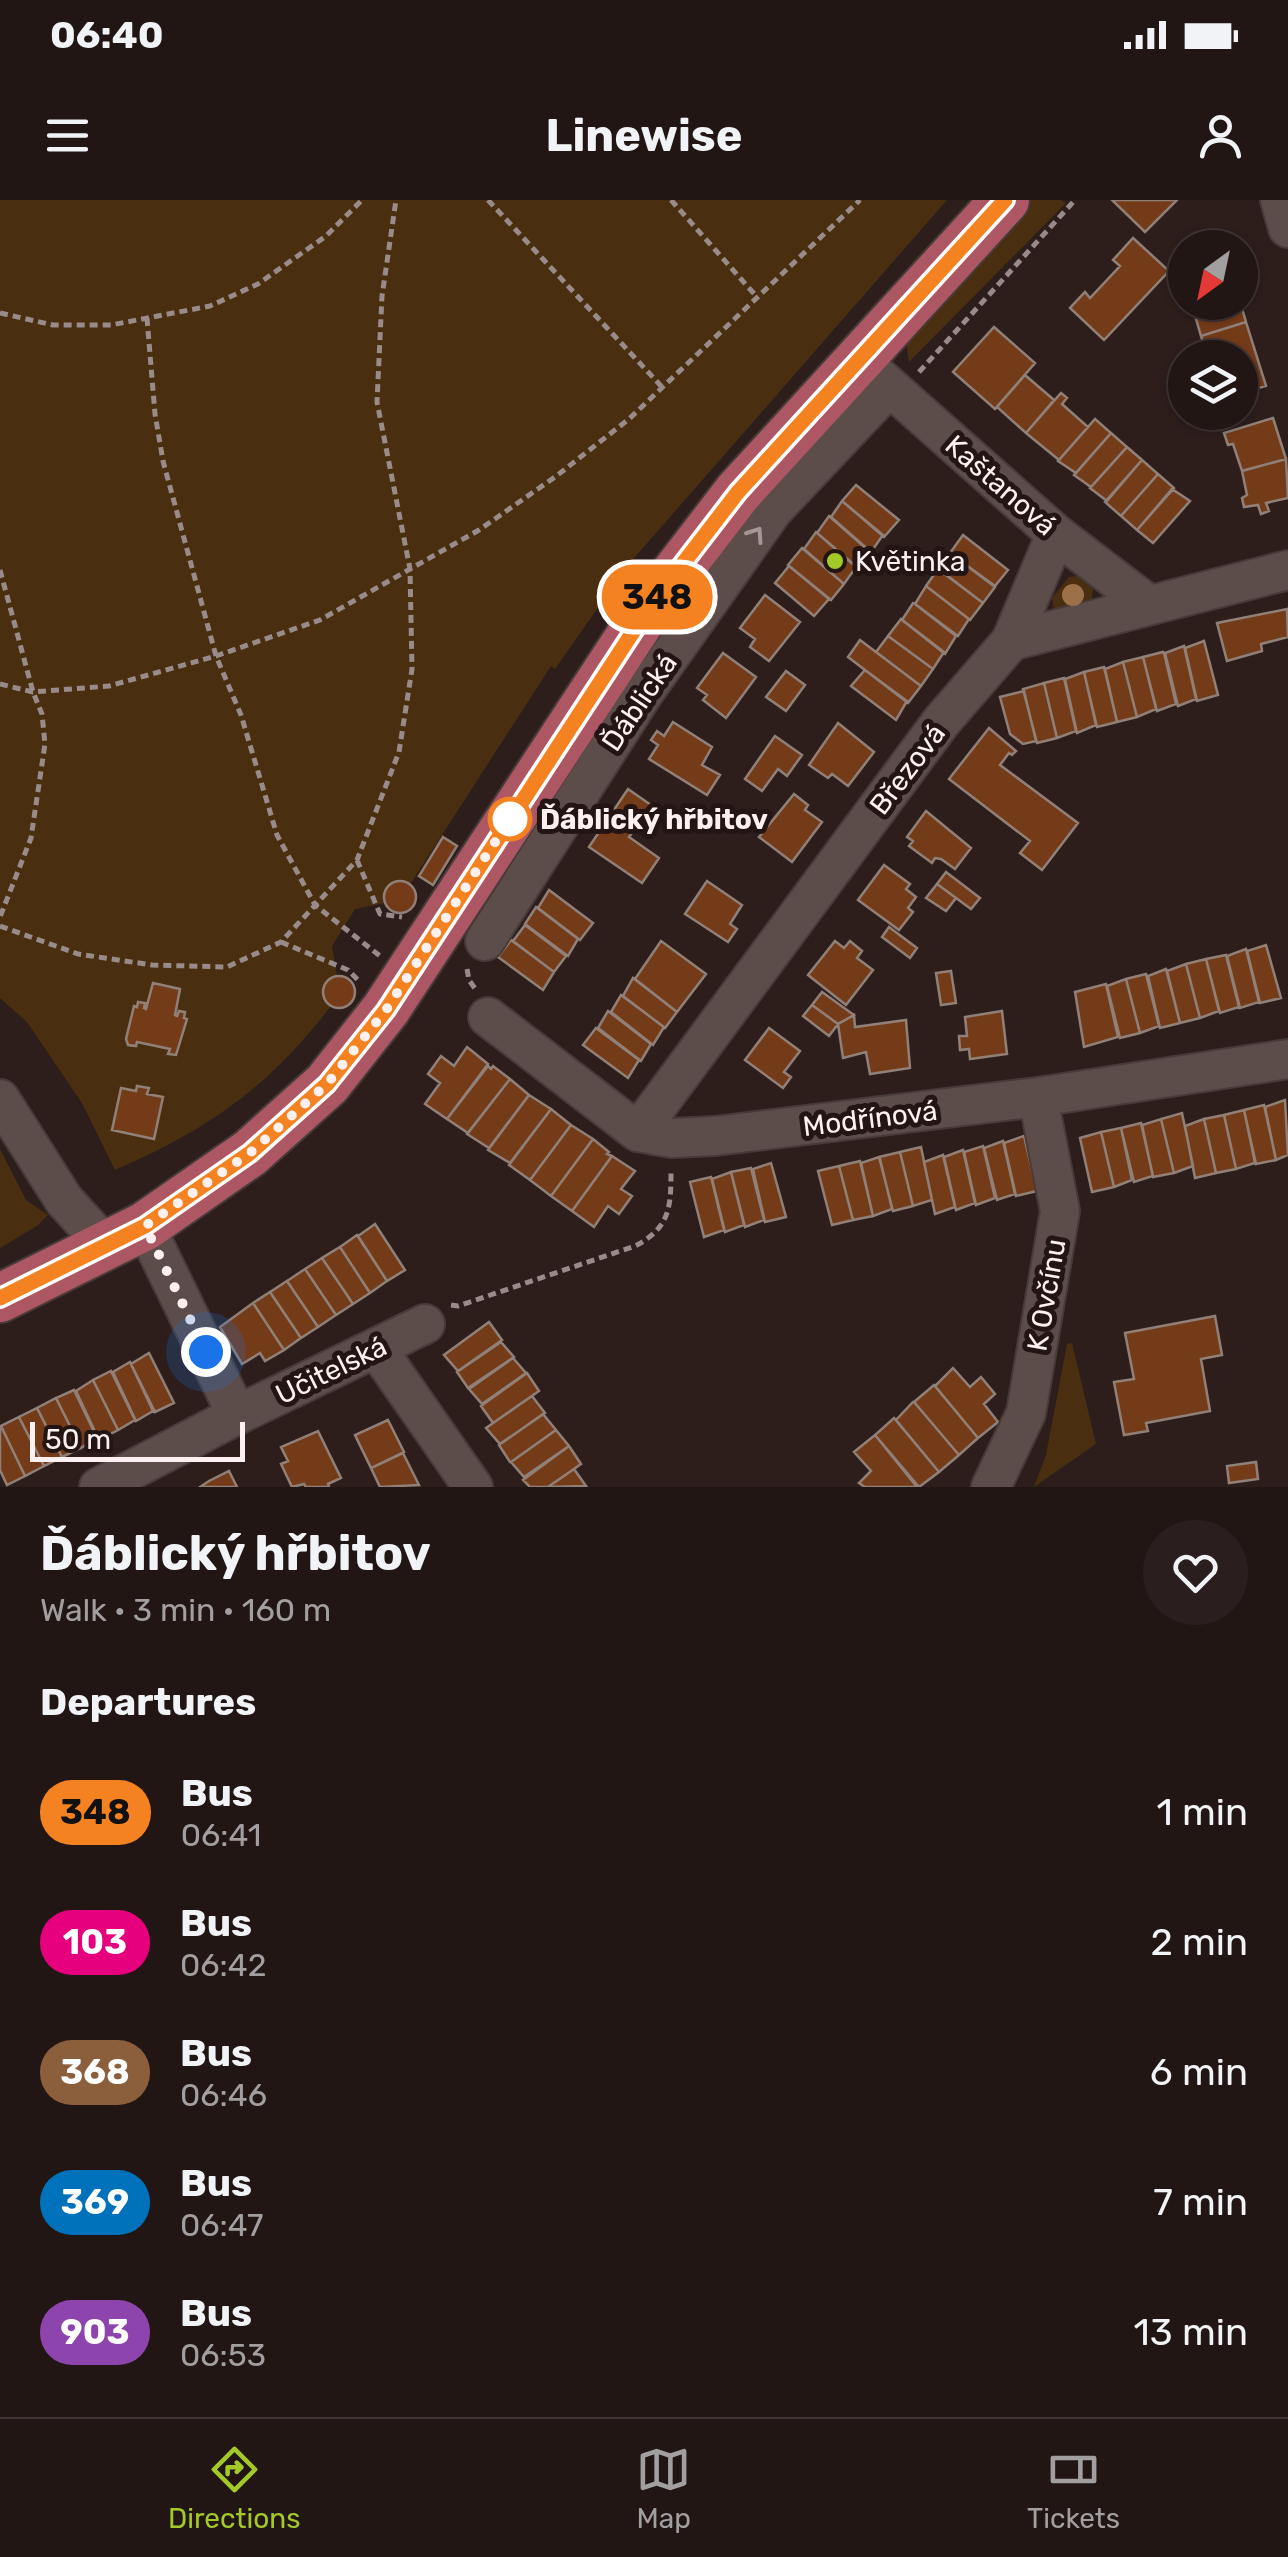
<!DOCTYPE html>
<meta charset="utf-8">
<style>
:root{--surface:#221615;--page:#2a1f1e;--text:#f1f3f6;--muted:#a29fa0;--line:#3f3534;--accent:#a2c928}
body{margin:0;font-family:Rubik,sans-serif;background:var(--page);color:var(--text);height:100vh;display:flex;flex-direction:column;font-size:38px;white-space:nowrap}
*{box-sizing:border-box;margin:0}
p{font-size:32px;color:var(--muted)}
.icon{flex:none;width:55px;height:55px;fill:none;stroke:currentColor;stroke-width:2;stroke-linecap:round;stroke-linejoin:round}
.map{position:relative;height:1287px;overflow:hidden}
.sheet{display:flex;flex-direction:column;background:var(--surface);flex:1}
.sheet>*{flex:none}
.badge{padding:0 20px;border-radius:32px;font-size:35px;line-height:65px}
.needle{width:65px;rotate:213deg}
.fabs{position:absolute;left:1168px;top:30px;display:grid;gap:20px}
.fabs a{display:grid;place-items:center;width:90px;height:90px;border-radius:50%;background:var(--surface);box-shadow:0 2px 8px #0004,0 0 0 2px var(--line);font-size:50px}
.scale{position:absolute;left:30px;bottom:25px;width:215px;box-sizing:border-box;padding-left:10px;border:5px solid #fcf1f0;border-top:0;font-size:28px;line-height:35px;white-space:nowrap;color:#fcf1f0;-webkit-text-stroke:8px #231513;paint-order:stroke}
.you{position:absolute;width:50px;height:50px;margin:-25px;border:8px solid #fff;border-radius:50%;background:#1a73e8;box-shadow:0 0 0 15px #1a73e833}
.map>.badge{position:absolute;translate:-50% -50%;box-shadow:0 0 0 5px #fff}
h2{padding:0 40px;font-size:38px;line-height:90px}
.round{display:grid;place-items:center;flex:none;width:105px;height:105px;border-radius:52px;background:var(--page)}
.summary{display:flex;align-items:center;justify-content:space-between;height:170px;padding:0 40px}
h1{font-size:48px;font-weight:700;line-height:75px}
ul{padding:0;list-style:none}
li{display:flex;align-items:center;gap:30px;height:130px;padding:0 40px}
li div{flex:1}
li b{display:block;font-size:38px}
li em{font-style:normal}
li .badge{min-width:110px;font-weight:700;text-align:center}
.status{display:flex;justify-content:space-between;align-items:center;height:70px;padding:0 50px;background:var(--surface);direction:ltr}
.status svg{height:28px;fill:currentColor}
header{display:flex;justify-content:space-between;align-items:center;height:130px;padding:0 40px;background:var(--surface);font-size:45px;font-weight:700}
.tab-bar{display:flex;justify-content:space-around;align-items:center;height:140px;border-top:2px solid var(--line);background:var(--surface);font-size:28px;color:var(--muted)}
.tab-bar a{display:grid;justify-items:center;gap:5px}
.tab-bar .on{color:var(--accent)}
.map>svg:first-child{display:block}
</style>
<div class="status"><b>06:40</b><svg viewBox="0 0 49 12"><path d="M0 12V9h3v3zM5 12V6h3v6zM10 12V3h3v9zM15 12V0h3v12zM26 1h20v11H26zM47 4h2v5h-2z"/></svg></div>
<header><svg class="icon" aria-label="menu" viewBox="0 0 24 24"><path d="M4 6h16M4 12h16M4 18h16"/></svg>Linewise<svg class="icon" aria-label="person" viewBox="0 0 24 24"><circle cx="12" cy="8" r="4"/><path d="M4 21q1-7 8-7t8 7"/></svg></header>
<div class="map">
<svg width="1288" height="1287" viewBox="0 0 1288 1287">
<rect width="100%" height="100%" fill="#2d1e1c"/>
<path fill="#492f10" fill-rule="evenodd" d="M 0,0 L 947,0 L 628,365 L 555,469 L 551,466 L 411,683 C 399,678 390,681 384,693 L 385,703 L 355,709 L 332,746 L 337,776 L 326,783 L 323,792 L 331,806 C 269,887 208,930 115,970 L 82,903 L 27,822 L 0,798 ZM 153,783 L 179,789 L 175,815 L 177,816 L 179,811 L 185,812 L 187,819 L 176,855 L 169,854 L 170,849 L 137,842 L 136,846 L 129,845 L 127,839 L 133,807 L 137,807 L 139,802 L 144,803 L 146,809 ZM 138,886 L 148,888 L 147,894 L 163,898 L 154,939 L 112,930 L 121,889 L 136,891 Z
M 1029,0 L 1061,0 L 1066,3 L 909,162 L 905,134 Z
M 1078,376 L 1093,389 L 1092,399 L 1059,411 L 1054,409 L 1052,398 L 1069,377 Z
M 0,949 L 26,1000 L 48,1015 L 37,1026 L 0,1048 Z
M 1072,1143 L 1096,1244 L 1034,1287 L 1046,1255 L 1067,1144 Z"/>
<path fill="#743b19" stroke="#908078" stroke-width="2.5" d="M 1112,0 L 1177,0 L 1145,32 Z
M 1133,38 L 1169,71 L 1104,140 L 1070,108 L 1085,92 L 1090,98 L 1120,66 L 1113,60 Z
M 1191,102 L 1240,102 L 1246,122 L 1201,136 Z
M 1246,122 L 1266,186 L 1240,193 L 1240,158 L 1208,158 L 1201,136 Z
M 994,127 L 1035,163 L 995,209 L 953,172 Z
M 1025,175 L 1054,200 L 1026,233 L 997,207 Z
M 1061,193 L 1067,198 L 1062,204 L 1088,227 L 1059,260 L 1026,233 Z
M 1273,218 L 1286,259 L 1242,271 L 1233,244 L 1228,245 L 1224,233 Z
M 1095,219 L 1111,233 L 1076,273 L 1058,261 Z
M 1111,233 L 1127,247 L 1091,287 L 1074,275 Z
M 1127,247 L 1142,260 L 1107,301 L 1090,288 Z
M 1286,259 L 1288,298 L 1266,303 L 1269,311 L 1261,314 L 1258,305 L 1244,307 L 1242,298 L 1247,295 L 1242,271 Z
M 1142,260 L 1158,274 L 1121,316 L 1105,302 Z
M 1158,274 L 1174,288 L 1137,330 L 1121,316 Z
M 856,285 L 899,320 L 884,337 L 842,301 Z
M 1172,289 L 1190,301 L 1153,343 L 1137,330 Z
M 842,301 L 883,335 L 871,352 L 831,317 Z
M 829,316 L 869,351 L 858,368 L 817,333 Z
M 816,332 L 856,367 L 844,384 L 804,349 Z
M 963,335 L 1008,370 L 995,386 L 950,353 Z
M 802,348 L 844,384 L 831,400 L 788,365 Z
M 950,353 L 995,387 L 983,403 L 940,370 Z
M 789,366 L 829,399 L 814,416 L 775,383 Z
M 938,369 L 983,403 L 970,420 L 926,386 Z
M 926,386 L 969,419 L 958,436 L 915,404 Z
M 765,395 L 800,422 L 769,461 L 750,447 L 755,439 L 740,428 Z
M 913,403 L 915,404 L 956,436 L 945,454 L 902,420 Z
M 1287,409 L 1288,437 L 1261,444 L 1262,451 L 1227,461 L 1217,423 Z
M 901,419 L 944,452 L 933,469 L 888,436 Z
M 888,436 L 933,469 L 921,486 L 876,452 Z
M 860,440 L 921,486 L 908,503 L 848,457 Z
M 1204,441 L 1218,495 L 1197,501 L 1185,448 Z
M 1184,446 L 1196,499 L 1178,506 L 1165,453 Z
M 1163,452 L 1164,453 L 1176,504 L 1157,511 L 1143,457 Z
M 723,453 L 756,477 L 726,518 L 703,500 L 707,495 L 697,488 Z
M 1143,457 L 1156,509 L 1137,517 L 1123,462 Z
M 1123,462 L 1137,517 L 1117,522 L 1105,469 Z
M 1104,467 L 1117,522 L 1097,527 L 1084,472 Z
M 865,470 L 907,501 L 896,520 L 851,486 Z
M 786,471 L 805,485 L 786,511 L 766,497 Z
M 1084,472 L 1096,525 L 1077,533 L 1065,479 Z
M 1064,478 L 1076,531 L 1057,538 L 1044,483 Z
M 1044,483 L 1057,538 L 1037,543 L 1023,489 Z
M 1024,491 L 1036,541 L 1023,544 L 1010,534 L 1000,497 Z
M 673,522 L 712,547 L 702,565 L 720,575 L 707,595 L 649,559 L 658,545 L 651,540 L 657,531 L 664,536 Z
M 838,523 L 874,552 L 848,586 L 832,574 L 828,578 L 809,565 Z
M 989,528 L 1016,551 L 1012,555 L 1009,553 L 1000,565 L 1078,623 L 1042,670 L 1020,653 L 1030,641 L 949,579 Z
M 775,536 L 802,555 L 787,576 L 778,569 L 762,591 L 745,579 Z
M 628,589 L 651,605 L 629,637 L 659,658 L 642,683 L 589,647 Z
M 794,594 L 808,605 L 805,610 L 822,622 L 792,662 L 759,637 Z
M 926,611 L 971,648 L 955,669 L 941,659 L 935,658 L 932,663 L 909,646 L 913,641 L 907,637 Z
M 443,637 L 457,646 L 433,685 L 419,676 Z
M 884,665 L 910,684 L 906,689 L 916,697 L 908,708 L 913,712 L 899,730 L 858,700 Z
M 946,672 L 980,698 L 971,709 L 937,684 Z
M384 697a16 16 0 1 1 32 0a16 16 0 1 1-32 0Z
M 707,681 L 742,705 L 730,724 L 737,729 L 728,742 L 685,714 Z
M 937,684 L 956,698 L 946,711 L 926,698 Z
M 549,690 L 593,723 L 580,740 L 538,708 Z
M 536,707 L 578,739 L 568,756 L 525,724 Z
M 525,725 L 566,756 L 554,772 L 513,741 Z
M 889,727 L 917,748 L 910,758 L 882,737 Z
M 511,740 L 554,772 L 543,790 L 498,757 Z
M 661,741 L 706,774 L 677,812 L 635,779 Z
M 835,741 L 844,748 L 850,741 L 862,751 L 857,758 L 873,770 L 846,805 L 808,775 Z
M 1266,745 L 1281,798 L 1260,803 L 1247,751 Z
M 1246,749 L 1259,802 L 1240,808 L 1227,756 Z
M 1226,755 L 1239,807 L 1220,813 L 1206,759 Z
M 1206,759 L 1219,811 L 1200,818 L 1186,764 Z
M 1186,764 L 1200,818 L 1180,823 L 1167,771 Z
M 1166,769 L 1180,823 L 1160,828 L 1148,776 Z
M 951,771 L 956,803 L 941,805 L 936,773 Z
M 1146,774 L 1159,826 L 1140,833 L 1126,779 Z
M323 792a16 16 0 1 1 32 0a16 16 0 1 1-32 0Z
M 633,778 L 677,812 L 665,828 L 623,796 Z
M 1126,779 L 1140,833 L 1120,838 L 1107,786 Z
M 153,783 L 180,789 L 175,815 L 177,816 L 179,811 L 185,812 L 184,818 L 187,819 L 176,855 L 168,854 L 170,849 L 137,842 L 136,846 L 128,845 L 126,839 L 134,806 L 137,807 L 138,802 L 145,803 L 144,808 L 146,809 Z
M 1106,784 L 1118,837 L 1084,847 L 1075,792 Z
M 822,792 L 854,815 L 838,824 L 812,805 Z
M 621,795 L 664,827 L 653,845 L 611,812 Z
M 812,805 L 838,824 L 829,836 L 803,816 Z
M 608,811 L 651,844 L 641,861 L 598,828 Z
M 1002,811 L 1007,854 L 970,859 L 969,849 L 960,850 L 959,836 L 967,836 L 965,817 Z
M 854,815 L 855,827 L 906,820 L 910,868 L 870,874 L 866,852 L 843,858 L 838,824 Z
M 596,828 L 639,860 L 628,878 L 583,845 Z
M 769,828 L 800,851 L 784,872 L 791,877 L 783,888 L 745,860 Z
M 467,847 L 488,864 L 447,919 L 425,904 L 440,883 L 428,874 L 441,856 L 454,866 Z
M 488,866 L 491,869 L 493,866 L 510,879 L 468,933 L 447,919 Z
M 510,879 L 529,895 L 489,948 L 467,934 Z
M 137,886 L 149,888 L 147,894 L 163,897 L 154,939 L 112,930 L 121,888 L 136,891 Z
M 529,895 L 551,909 L 510,963 L 488,950 Z
M 1285,900 L 1288,955 L 1276,960 L 1265,907 Z
M 1264,905 L 1276,960 L 1256,964 L 1244,910 Z
M 551,909 L 571,925 L 530,980 L 509,965 Z
M 1244,910 L 1255,963 L 1236,969 L 1224,915 Z
M 1182,913 L 1193,966 L 1174,973 L 1161,919 Z
M 1224,915 L 1236,969 L 1216,973 L 1204,919 Z
M 1161,919 L 1174,973 L 1153,977 L 1142,925 Z
M 1204,919 L 1216,973 L 1195,978 L 1185,926 Z
M 1141,923 L 1153,976 L 1134,982 L 1121,928 Z
M 571,925 L 593,939 L 551,996 L 530,980 Z
M 1121,928 L 1132,980 L 1114,987 L 1101,932 Z
M 1101,932 L 1114,987 L 1092,992 L 1080,938 Z
M 1024,936 L 1037,991 L 1016,996 L 1004,943 Z
M 593,939 L 609,952 L 607,954 L 612,956 L 572,1011 L 551,996 Z
M 1003,941 L 1015,994 L 997,1000 L 984,948 Z
M 983,946 L 995,998 L 976,1005 L 964,952 Z
M 921,947 L 932,1000 L 913,1006 L 900,952 Z
M 963,950 L 975,1003 L 956,1010 L 944,957 Z
M 900,952 L 913,1006 L 893,1011 L 879,957 Z
M 943,955 L 955,1007 L 935,1014 L 924,962 Z
M 612,956 L 635,971 L 621,989 L 632,996 L 619,1014 L 608,1006 L 594,1027 L 572,1011 Z
M 879,957 L 880,959 L 892,1009 L 873,1016 L 861,963 Z
M 860,961 L 873,1016 L 853,1020 L 839,966 Z
M 771,963 L 786,1017 L 765,1022 L 753,969 Z
M 839,966 L 853,1020 L 832,1025 L 818,971 Z
M 751,968 L 764,1020 L 745,1027 L 731,972 Z
M 731,972 L 744,1025 L 725,1032 L 712,979 Z
M 711,977 L 724,1030 L 704,1037 L 690,982 Z
M 375,1024 L 405,1070 L 387,1081 L 358,1036 Z
M 357,1035 L 387,1081 L 370,1093 L 340,1047 Z
M 340,1047 L 370,1093 L 353,1104 L 322,1058 Z
M 322,1058 L 353,1104 L 336,1115 L 305,1069 Z
M 305,1069 L 336,1115 L 318,1127 L 287,1081 Z
M 287,1081 L 318,1127 L 301,1138 L 270,1092 Z
M 270,1092 L 301,1138 L 284,1150 L 253,1103 Z
M 253,1103 L 284,1150 L 265,1161 L 260,1153 L 242,1164 L 220,1127 Z
M 1215,1116 L 1222,1155 L 1201,1159 L 1210,1211 L 1146,1223 L 1148,1231 L 1124,1235 L 1114,1182 L 1134,1179 L 1125,1133 Z
M 489,1122 L 502,1140 L 458,1171 L 444,1155 Z
M 501,1142 L 514,1157 L 468,1188 L 457,1172 Z
M 149,1153 L 174,1203 L 155,1212 L 131,1164 Z
M 513,1158 L 526,1173 L 482,1204 L 469,1189 Z
M 130,1162 L 153,1211 L 136,1221 L 113,1172 Z
M 953,1168 L 970,1187 L 981,1177 L 995,1194 L 984,1204 L 998,1222 L 978,1238 L 935,1186 Z
M 111,1171 L 135,1220 L 118,1230 L 93,1180 Z
M 527,1173 L 539,1191 L 493,1223 L 481,1206 Z
M 93,1180 L 118,1230 L 99,1240 L 76,1191 Z
M 934,1185 L 978,1238 L 959,1255 L 914,1202 Z
M 74,1190 L 97,1238 L 81,1248 L 56,1198 Z
M 532,1196 L 545,1213 L 500,1244 L 486,1228 Z
M 56,1198 L 81,1248 L 62,1257 L 37,1208 Z
M 913,1202 L 914,1202 L 959,1255 L 939,1272 L 896,1220 Z
M 37,1208 L 62,1257 L 44,1266 L 19,1217 Z
M 543,1214 L 556,1230 L 511,1262 L 510,1262 L 499,1245 Z
M 19,1217 L 44,1266 L 25,1276 L 1,1226 Z
M 894,1218 L 939,1272 L 919,1287 L 875,1235 Z
M 388,1220 L 404,1252 L 371,1268 L 355,1235 Z
M 0,1226 L 1,1226 L 25,1276 L 7,1285 L 0,1270 Z
M 556,1230 L 569,1246 L 524,1277 L 511,1262 Z
M 318,1231 L 341,1278 L 328,1284 L 329,1287 L 306,1287 L 304,1284 L 292,1287 L 281,1264 L 288,1261 L 281,1247 Z
M 875,1235 L 917,1287 L 865,1287 L 859,1283 L 871,1271 L 854,1252 Z
M 569,1246 L 581,1264 L 574,1269 L 548,1287 L 530,1287 L 523,1280 Z
M 403,1253 L 419,1285 L 380,1287 L 371,1268 Z
M 1256,1262 L 1258,1279 L 1229,1283 L 1227,1266 Z
M 574,1269 L 586,1286 L 548,1287 Z
M 229,1271 L 237,1287 L 200,1287 L 209,1281 Z"/>
<g fill="none" stroke-linecap="round" stroke-linejoin="round">
<defs>
<path id="minor" d="M 1280,0 L 1288,28
M 872,171 L 1056,334 L 1149,405
M 1011,441 L 1056,334
M 485,741 L 643,494 L 773,310 L 889,187
M 488,817 L 638,932 L 672,938 L 715,936 L 1038,897 L 1288,859
M 0,899 L 64,1000 L 105,1045
M 638,932 L 941,522 L 1011,441 L 1288,370
M 145,1026 L 237,1215
M 377,1149 L 473,1287
M 99,1287 L 237,1215 L 425,1124
M 991,1287 L 1026,1213 L 1060,1011 L 1038,897"/>
<path id="major" d="M 0,1098 L 145,1026 L 250,953 L 327,884 L 386,809 L 648,409 L 738,292 L 1005,0"/>
</defs>
<use href="#minor" stroke="#473b3a" stroke-width="42"/>
<use href="#major" stroke="#473b3a" stroke-width="52"/>
<path stroke="#988b8a" stroke-width="5" stroke-dasharray="8 5" stroke-linecap="butt" d="M 488,0 L 662,187
M 671,0 L 757,97
M 0,113 L 53,125 L 111,125 L 210,106 L 258,84 L 326,36 L 362,0
M 147,118 L 155,214 L 163,261 L 216,456 L 241,515 L 277,635 L 315,705 L 380,756
M 919,172 L 1075,0
M 0,370 L 33,492 L 42,514 L 45,544 L 31,638 L 0,717
M 0,484 L 33,492 L 109,486 L 216,456 L 320,420 L 479,330 L 555,277 L 629,219 L 860,0
M 357,660 L 380,714 L 402,717
M 0,726 L 78,754 L 152,765 L 227,767 L 281,742 L 357,660 L 399,552 L 412,469 L 410,369 L 377,202 L 382,96 L 396,0
M 281,742 L 348,770 L 359,781
M 467,769 L 469,780 L 476,790
M 451,1105 L 458,1106 L 635,1046 C 670,1028 671,1007 671,971"/>
<use href="#minor" stroke="#5d4d4a" stroke-width="38"/>
<use href="#major" stroke="#ad5664" stroke-width="48"/>
</g>
<circle fill="#9c7149" cx="1073" cy="395" r="11"/>
<defs><path id="oneway-chevron" d="M-2-3.5L2.5 0L-2 3.5" fill="none" stroke-width="1.6" stroke-linecap="round" stroke-linejoin="round" transform="scale(2.5)"/></defs>
<use stroke="#a59795" href="#oneway-chevron" transform="translate(756 334) rotate(-56)"/>
<g fill="none" stroke-linecap="round" stroke-linejoin="round">
<defs>
<path id="line" d="M 0,1098 L 145,1026 L 250,953 L 327,884 L 386,810 L 648,409 L 738,292 L 1005,0"/>
</defs>
<use href="#line" stroke="#fff" stroke-width="22"/>
<use href="#line" stroke="#f58220" stroke-width="15"/>
<path stroke="#fcf1f0" stroke-width="10" stroke-dasharray="0 18" d="M 206,1152 L 145,1026 L 250,953 L 327,884 L 386,810 L 510,619"/>
</g>
<circle fill="#a2c928" stroke="#231513" stroke-width="4" cx="835" cy="361" r="10"/>
<circle fill="#fff" stroke="#f58220" stroke-width="5" cx="510" cy="619" r="20"/>
<g text-anchor="middle" stroke-width="10" stroke-linejoin="round" paint-order="stroke">
<g font-size="28" fill="#fcf1f0" stroke="#231513">
<text transform="translate(1001 285) rotate(41)" y="10">Kaštanová</text>
<text transform="translate(639 502) rotate(-56)" y="10">Ďáblická</text>
<text transform="translate(907 569) rotate(-53)" y="10">Březová</text>
<text transform="translate(870 918) rotate(-7)" y="10">Modřínová</text>
<text transform="translate(1046 1095) rotate(-80)" y="10">K Ovčínu</text>
<text transform="translate(331 1170) rotate(-26)" y="10">Učitelská</text>
</g>
<g font-size="28" fill="#fcf1f0" stroke="#231513" text-anchor="start">
<text x="855" y="371">Květinka</text>
</g>
<g font-size="28" font-weight="bold" fill="#fcf1f0" stroke="#231513" text-anchor="start">
<text x="540" y="629">Ďáblický hřbitov</text>
</g>
</g>
</svg>
<div class="fabs">
<a><svg class="needle" viewBox="-14 -14 28 28"><path d="M0-13l5 13h-10z" fill="#e53935"/><path d="M0 13l5-13h-10z" fill="#a29fa0"/></svg></a>
<a><svg class="icon" aria-label="layers" viewBox="0 0 24 24"><path d="M12 4l9 5-9 5-9-5zM3 14l9 5 9-5"/></svg></a>
</div>
<div class="scale">50 m</div>
<div class="you" style="left:206px;top:1152px"></div>
<b class="badge" style="left:657px;top:397px;background:#f58220;color:#111">348</b>
</div>
<section class="sheet">
<div class="summary"><div><h1>Ďáblický hřbitov</h1><p>Walk · 3 min · 160 m</p></div><a class="round"><svg class="icon" aria-label="heart" viewBox="0 0 24 24"><path d="M12 20l-8-8c-3-5 5-10 8-4 3-6 11-1 8 4z"/></svg></a></div>
<h2>Departures</h2>
<ul>
<li><span class="badge" style="background:#f58220;color:#111">348</span><div><b>Bus</b><p>06:41</p></div><em>1 min</em></li>
<li><span class="badge" style="background:#e6007e;color:#fff">103</span><div><b>Bus</b><p>06:42</p></div><em>2 min</em></li>
<li><span class="badge" style="background:#8b5e3c;color:#fff">368</span><div><b>Bus</b><p>06:46</p></div><em>6 min</em></li>
<li><span class="badge" style="background:#0072bc;color:#fff">369</span><div><b>Bus</b><p>06:47</p></div><em>7 min</em></li>
<li><span class="badge" style="background:#8e44ad;color:#fff">903</span><div><b>Bus</b><p>06:53</p></div><em>13 min</em></li>
</ul>
</section>
<nav class="tab-bar">
<a class="on"><svg class="icon" aria-label="directions" viewBox="0 0 24 24"><path d="M12 3l9 9-9 9-9-9zM9 14v-3h6M13 9l2 2-2 2"/></svg>Directions</a>
<a><svg class="icon" aria-label="map" viewBox="0 0 24 24"><path d="M3 6l6-2 6 2 6-2v14l-6 2-6-2-6 2zM9 4v14M15 6v14"/></svg>Map</a>
<a><svg class="icon" aria-label="tickets" viewBox="0 0 24 24"><path d="M3 7h18v10H3zM15 7v10"/></svg>Tickets</a>
</nav>
